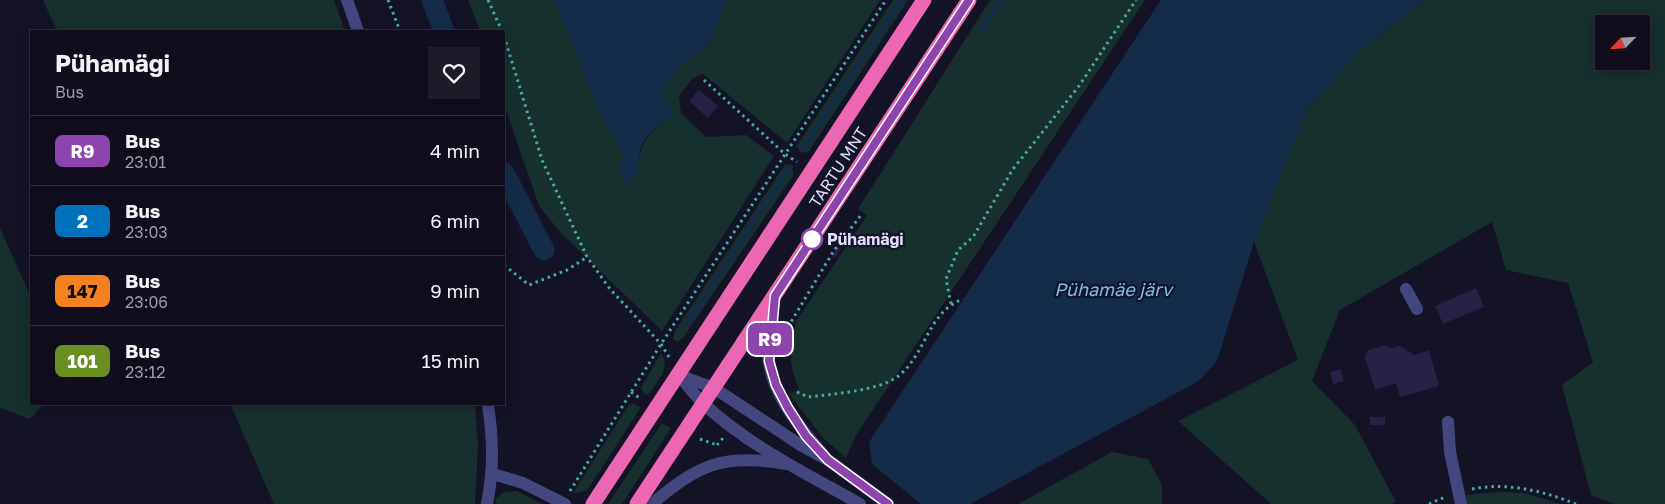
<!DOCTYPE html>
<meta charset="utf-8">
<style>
:root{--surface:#100e1c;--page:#1e1c29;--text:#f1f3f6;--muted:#9c9ca3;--line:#302e3b}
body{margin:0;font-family:"Golos Text",sans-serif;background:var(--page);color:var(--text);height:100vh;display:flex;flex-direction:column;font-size:19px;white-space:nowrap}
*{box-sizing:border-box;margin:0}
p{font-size:16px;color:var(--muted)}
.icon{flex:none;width:28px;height:28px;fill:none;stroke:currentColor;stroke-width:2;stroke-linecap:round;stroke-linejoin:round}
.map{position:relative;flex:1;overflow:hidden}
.sheet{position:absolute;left:30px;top:30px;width:475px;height:375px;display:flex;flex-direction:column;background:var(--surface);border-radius:0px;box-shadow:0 2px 12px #0003,0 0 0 1px var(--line)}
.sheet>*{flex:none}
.badge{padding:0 10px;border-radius:8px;font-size:18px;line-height:32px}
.needle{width:32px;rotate:245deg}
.tools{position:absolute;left:1595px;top:15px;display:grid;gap:10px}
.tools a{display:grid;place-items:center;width:55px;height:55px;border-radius:0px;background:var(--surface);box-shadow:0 2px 12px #0003,0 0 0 1px var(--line);font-size:25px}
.map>.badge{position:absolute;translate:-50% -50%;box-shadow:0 0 0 2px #fff}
.round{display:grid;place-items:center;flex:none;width:52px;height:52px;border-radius:0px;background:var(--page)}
.summary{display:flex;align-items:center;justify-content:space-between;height:85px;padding:0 25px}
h1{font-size:24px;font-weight:700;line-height:38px}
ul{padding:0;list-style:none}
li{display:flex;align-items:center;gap:15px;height:70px;padding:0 25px;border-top:1px solid var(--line)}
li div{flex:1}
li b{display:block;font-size:19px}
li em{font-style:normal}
li .badge{min-width:55px;font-weight:700;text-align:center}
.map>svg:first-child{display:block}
</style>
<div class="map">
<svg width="1665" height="504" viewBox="0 0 1665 504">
<rect width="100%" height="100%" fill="#151326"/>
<path fill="#172f2d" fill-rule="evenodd" d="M 43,0 L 334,0 L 345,31 L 57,31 Z
M 468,0 L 554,0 L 605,124 L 620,145 L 624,158 L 637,169 C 642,137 648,135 672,115 L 665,101 L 663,90 L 681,64 L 709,45 L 727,0 L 880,0 L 787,143 L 703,74 L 692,79 L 679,96 L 681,113 L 706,137 L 746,135 L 774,156 L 662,331 L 560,232 L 539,206 L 504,104 L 504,31 L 480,31 Z
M 893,0 L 908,0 L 808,153 L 796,147 Z
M 990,0 L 1145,0 L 856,435 L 846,458 L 824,439 L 789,394 L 799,389 C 788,364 788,345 797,320 L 867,215 L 858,209 Z
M 1425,0 L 1665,0 L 1665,504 L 1615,504 L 1591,495 L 1562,385 L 1593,362 L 1568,283 L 1506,270 L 1492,222 L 1340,310 L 1312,381 L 1355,425 L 1396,502 L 1390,504 L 1271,504 L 1178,421 L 1298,360 L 1254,242 L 1306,111 L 1357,53 ZM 1604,24 L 1641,24 L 1641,61 L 1604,61 Z
M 786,163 L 793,171 L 793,176 L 683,338 L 677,342 L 673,339 L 675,331 Z
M 0,228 L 31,297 L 31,404 L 44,404 L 30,419 L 0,408 Z
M 661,353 C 672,368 657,382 648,395 L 643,392 L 641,388 Z
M 633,403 L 641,407 L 592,483 L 586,491 L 573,493 L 628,406 Z
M 230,404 L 475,404 L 478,445 L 475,504 L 274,504 Z
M 662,423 L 671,428 L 622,504 L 608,504 Z
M 1112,452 L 1148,459 L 1162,485 L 1162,504 L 1018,504 Z
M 517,491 L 542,504 L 496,504 L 496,498 L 505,492 Z
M 1499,492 L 1524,493 L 1561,504 L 1467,504 L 1466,495 Z"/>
<path fill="#152c48" d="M 554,0 L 727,0 L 709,45 L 681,64 L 663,90 L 665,101 L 672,106 L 672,115 L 649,134 L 641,146 L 637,169 L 630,185 L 622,177 L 618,167 L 624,158 L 620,145 L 605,124 Z
M 1161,0 L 1425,0 L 1357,53 L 1306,111 L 1254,242 L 1217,361 L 1199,381 L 970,504 L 921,504 L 872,464 L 869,442 Z"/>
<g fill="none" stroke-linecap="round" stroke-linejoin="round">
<path stroke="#152c48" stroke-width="5.5" d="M 982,30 L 1001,0
M 802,150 L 902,0
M 688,322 L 790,167"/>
<path stroke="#152c48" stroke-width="21" d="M 432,0 L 444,31
M 504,173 L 544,250"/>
</g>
<path fill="#262145" d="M 699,90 L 718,106 L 708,118 L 689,101 Z
M 838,247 L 841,249 L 835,258 L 832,256 Z
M 1476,288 L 1484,307 L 1443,324 L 1435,306 Z
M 1386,345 L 1391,348 L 1400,346 L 1414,355 L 1429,350 L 1439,386 L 1400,397 L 1396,383 L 1375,390 L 1365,357 L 1368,350 Z
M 1341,369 L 1344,381 L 1333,384 L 1330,372 Z
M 1370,417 L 1385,417 L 1385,425 L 1370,425 Z"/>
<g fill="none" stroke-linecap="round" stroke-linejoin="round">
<path stroke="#40ac9d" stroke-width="3" stroke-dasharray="2.5 4" stroke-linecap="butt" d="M 388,0 L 400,31
M 488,0 L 502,31
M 504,36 L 542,160 L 587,257 L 610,289 L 661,344 L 669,357
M 704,80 L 785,154 L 797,162
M 504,265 L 529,285 L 567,270 L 587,257
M 951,304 L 946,279 L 958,250 L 973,237 L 1013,169 L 1079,86 L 1136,0
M 788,327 L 833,252 L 861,215
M 631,392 L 641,399
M 797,392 L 808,397 C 832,394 877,391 897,377 C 926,356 927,312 963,299
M 700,439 L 717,445
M 717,445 L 723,438
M 1472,489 C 1508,482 1543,491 1576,504
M 570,491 L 661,344 L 886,0
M 1429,504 L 1445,497"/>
<path stroke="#44467f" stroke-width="12" d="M 347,0 L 358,31
M 1406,289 L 1417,309
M 775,296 C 772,316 766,340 769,361 C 773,396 801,429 823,454
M 679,375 L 714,388 L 802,446 L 828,460 L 888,504
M 679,375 C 687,385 695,396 704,404 C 749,446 807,474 860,504
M 1448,422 L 1450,452 L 1461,504
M 493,474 L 523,483 L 565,504
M 487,504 C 494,469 493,439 488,404
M 652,504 C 699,464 724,453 786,464"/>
<path stroke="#ec67b1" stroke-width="15" d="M 593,504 L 924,0
M 637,504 L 969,0"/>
</g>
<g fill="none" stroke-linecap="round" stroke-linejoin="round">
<defs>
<path id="line" d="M 888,504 L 828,460 L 806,436 L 788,408 L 776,385 L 769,361 L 775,296 L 969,0"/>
</defs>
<use href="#line" stroke="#fff" stroke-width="11"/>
<use href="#line" stroke="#8e44ad" stroke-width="8"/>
</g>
<circle fill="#fff" stroke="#8e44ad" stroke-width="2.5" cx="812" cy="239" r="10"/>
<g text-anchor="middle" stroke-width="4.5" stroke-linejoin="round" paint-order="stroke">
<g font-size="16" fill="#deddfb" stroke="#151326">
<text transform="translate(838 167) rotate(-57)" y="6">TARTU MNT</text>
</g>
<g font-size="16" font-weight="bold" fill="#deddfb" stroke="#151326" text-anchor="start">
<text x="827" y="245">Pühamägi</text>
</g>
<g font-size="18" font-style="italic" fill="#77c0ee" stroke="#151326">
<text x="1113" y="296">Pühamäe järv</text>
</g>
</g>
</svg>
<div class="tools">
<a><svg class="needle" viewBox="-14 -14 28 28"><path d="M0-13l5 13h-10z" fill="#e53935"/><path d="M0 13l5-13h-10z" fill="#9c9ca3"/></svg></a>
</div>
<b class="badge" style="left:770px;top:339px;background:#8e44ad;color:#fff">R9</b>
<section class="sheet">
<div class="summary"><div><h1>Pühamägi</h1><p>Bus</p></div><a class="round"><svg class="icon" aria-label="heart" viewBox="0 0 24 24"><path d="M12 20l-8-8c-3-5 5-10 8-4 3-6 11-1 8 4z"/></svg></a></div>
<ul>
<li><span class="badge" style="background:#8e44ad;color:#fff">R9</span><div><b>Bus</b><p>23:01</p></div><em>4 min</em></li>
<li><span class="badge" style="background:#0072bc;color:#fff">2</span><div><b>Bus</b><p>23:03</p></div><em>6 min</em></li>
<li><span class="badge" style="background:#f58220;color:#111">147</span><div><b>Bus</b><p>23:06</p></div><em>9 min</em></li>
<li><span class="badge" style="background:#6b8e23;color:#fff">101</span><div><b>Bus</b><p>23:12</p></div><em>15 min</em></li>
</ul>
</section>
</div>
